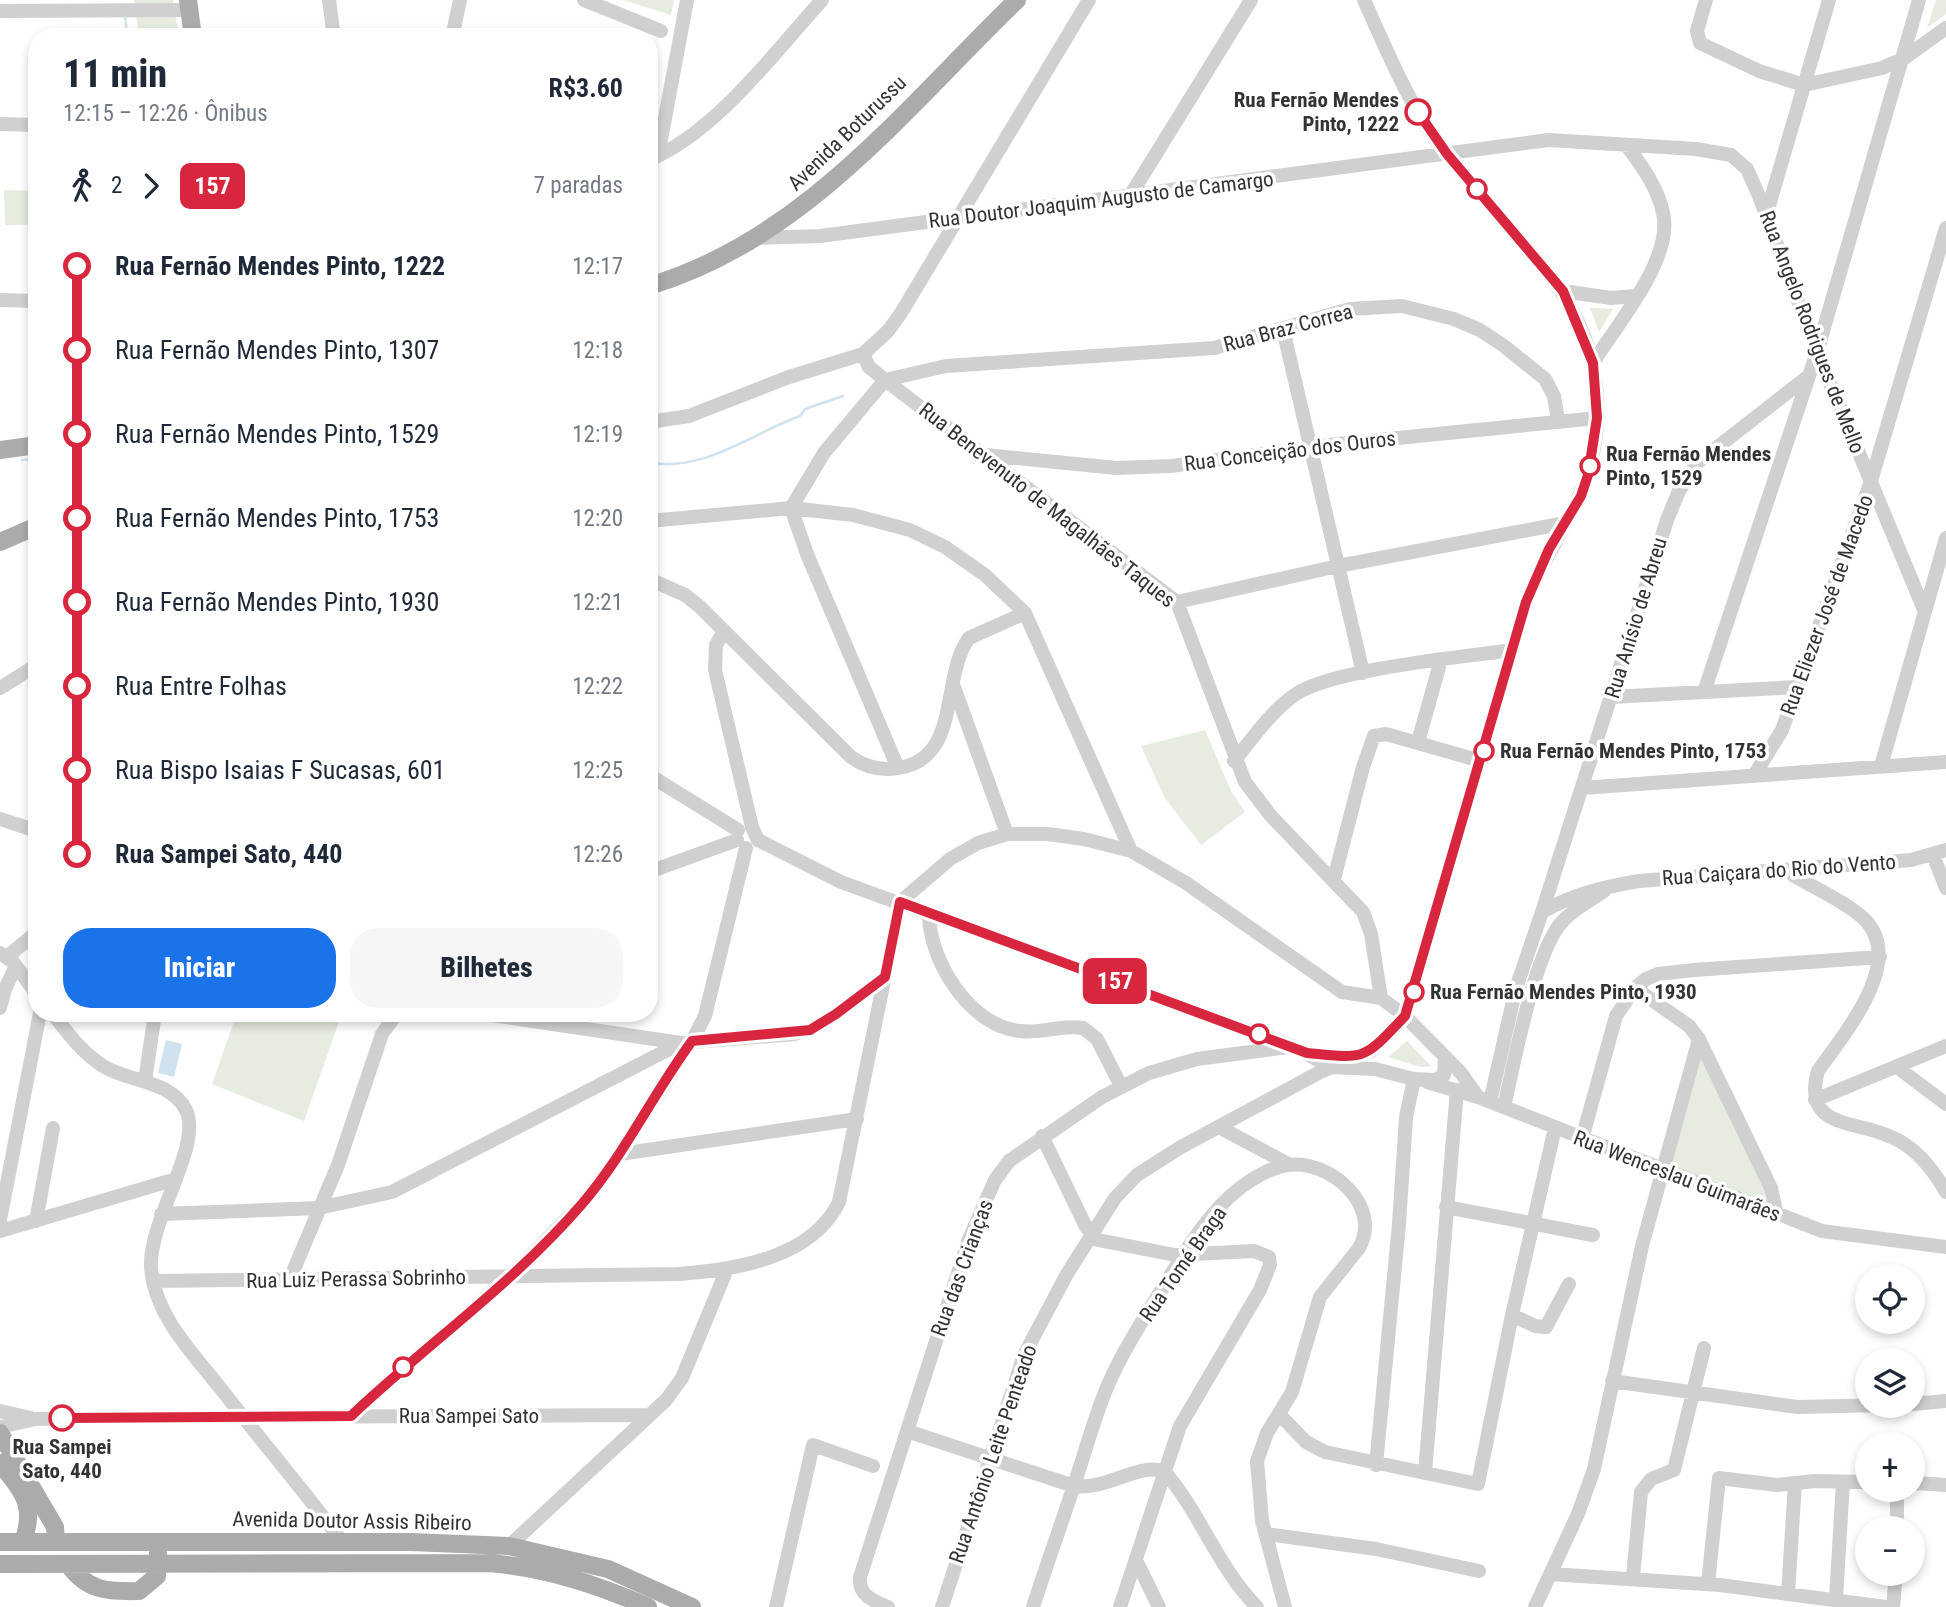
<!DOCTYPE html>
<html lang="pt">
<meta charset="utf-8">
<style>
:root{--surface:#fff;--page:#f6f6f7;--text:#1f2937;--muted:#747a83;--accent:#1a73e8}
body{margin:0;font-family:"Roboto Condensed",sans-serif;background:var(--page);color:var(--text);height:100vh;display:flex;flex-direction:column;font-size:26px;white-space:nowrap}
*{box-sizing:border-box;margin:0}
p{font-size:23px;color:var(--muted)}
.icon{flex:none;width:38px;height:38px;fill:none;stroke:currentColor;stroke-width:2;stroke-linecap:round;stroke-linejoin:round}
.map{position:relative;flex:1;overflow:hidden}
.panel{position:absolute;left:28px;top:28px;width:630px;height:994px;display:flex;flex-direction:column;background:var(--surface);border-radius:28px;box-shadow:0 4px 10px #0003}
.panel>*{flex:none}
.badge{padding:0 14px;border-radius:10px;font-size:24px;line-height:46px}
.buttons{position:absolute;left:1855px;top:1264px;display:grid;gap:14px}
.buttons a{display:grid;place-items:center;width:70px;height:70px;border-radius:50%;background:var(--surface);box-shadow:0 4px 10px #0003;font-size:35px}
.map>.badge{position:absolute;translate:-50% -50%;box-shadow:0 0 0 4px #fff}
.legs{display:flex;align-items:center;gap:10px;height:77px;padding:0 35px;font-size:23px}
.legs p{margin-inline-start:auto}
.summary{display:flex;align-items:center;justify-content:space-between;height:119px;padding:0 35px}
h1{font-size:38px;font-weight:800;line-height:52px}
.action{display:flex;gap:14px;margin-top:auto;padding:14px 35px}
.action a{flex:1;height:80px;border-radius:28px;background:var(--accent);color:#fff;font-size:28px;font-weight:800;line-height:80px;text-align:center}
.action a+a{background:var(--page);color:var(--text)}
ul{padding:0 35px;list-style:none}
li{display:flex;align-items:center;gap:24px;height:84px;font-size:26px}
li i{display:grid;place-items:center;width:10px;height:100%;margin:0 9px;background:currentColor}
li i::after{content:'';width:18px;height:18px;margin:-9px;border:5px solid;border-radius:50%;background:var(--surface)}
li p{margin-inline-start:auto}
li:first-child i{background:linear-gradient(#0000 50%,currentColor 0)}
li:last-child i{background:linear-gradient(currentColor 50%,#0000 0)}
.map>svg:first-child{display:block}
</style>
<div class="map">
<svg width="1946" height="1607" viewBox="0 0 1946 1607">
<rect width="100%" height="100%" fill="#fff"/>
<path fill="#e6ecdf" d="M 134,0 L 173,0 L 179,37 L 139,37 Z
M 623,0 L 674,0 L 671,15 Z
M 1936,0 L 1946,0 L 1946,14 L 1927,28 Z
M 4,190 L 37,191 L 37,225 L 5,225 Z
M 1590,308 L 1613,309 L 1599,332 Z
M 1205,730 L 1231,791 L 1245,812 L 1201,845 L 1165,798 L 1141,746 Z
M 237,1013 L 342,1013 L 304,1121 L 212,1084 Z
M 1699,1039 L 1777,1215 L 1663,1170 Z
M 1407,1041 L 1431,1066 L 1421,1067 L 1388,1057 Z"/>
<path fill="#cfe2ee" d="M 166,1040 L 182,1044 L 174,1077 L 158,1073 Z"/>
<g fill="none" stroke-linecap="round" stroke-linejoin="round">
<path stroke="#cfe2ee" stroke-width="2.5" d="M 125,14 L 127,37
M 22,460 L 37,459
M 649,463 C 707,471 748,435 800,416 L 805,409 L 843,396"/>
<path stroke="#d0d0d0" stroke-width="14" d="M 329,0 L 334,37
M 584,0 L 661,31
M 1706,0 L 1697,31 L 1700,43 L 1759,71 L 1804,85 L 1882,68 L 1903,59 L 1946,28
M 0,11 L 189,10
M 452,37 L 460,0
M 0,124 L 37,125
M 658,156 L 687,0
M 649,160 C 715,133 775,52 822,0
M 1130,196 L 1251,0
M 1766,216 L 1829,0
M 755,238 L 820,236 L 1549,140 L 1696,149 L 1731,155 L 1747,169 L 1759,196 L 1817,352 L 1925,612
M 1563,291 L 1611,298 L 1636,296
M 0,300 L 37,301
M 1283,329 L 1363,673
M 863,354 L 869,367 L 885,380 L 1177,602 L 1245,782 L 1271,816 L 1363,912 L 1371,934 L 1381,998
M 863,354 L 888,331 L 901,313 L 1089,0
M 1593,363 C 1616,325 1674,259 1663,213 C 1658,188 1642,166 1627,146
M 649,422 L 689,416 L 789,377 L 863,354
M 986,455 L 1116,468 L 1171,466 L 1338,444 L 1597,418
M 791,508 L 824,453 L 885,380 L 946,366 L 1214,348 L 1350,309 L 1402,306 L 1454,319 L 1480,330 L 1504,346 L 1545,379 L 1554,396 L 1558,420
M 791,508 L 807,554 L 898,768
M 649,521 L 791,508 L 853,515 L 910,530 L 945,547 L 985,575 L 1025,613 L 1131,851
M 649,579 L 685,595 L 699,606 L 851,757 C 865,767 880,771 898,768 C 962,759 940,677 969,638 L 1025,613
M 1177,602 L 1338,566 L 1565,523
M 724,631 L 716,645 L 715,670 L 752,827 L 758,840 L 841,882 L 1292,1046 L 1331,1067 L 1375,1069 L 1414,1079 L 1436,1080 L 1444,1075 L 1445,1057
M 954,687 L 1007,834
M 0,688 L 37,665
M 1704,692 L 1817,352 L 1919,0
M 1611,697 L 1798,687
M 1418,742 L 1441,660
M 1234,761 C 1253,738 1271,711 1296,694 C 1334,669 1463,657 1513,650
M 1881,766 L 1946,538
M 1755,774 L 1782,730 L 1871,481 L 1946,228
M 649,775 L 738,830
M 1582,788 L 1946,762
M 0,819 L 37,831
M 1933,855 L 1946,888
M 1790,870 L 1794,876 C 1815,888 1852,905 1867,922 C 1904,965 1843,1035 1818,1071 C 1802,1128 1853,1120 1889,1136 C 1915,1146 1932,1168 1946,1192
M 649,872 L 737,840
M 1334,879 L 1363,767 L 1374,736 L 1386,734 L 1481,761
M 929,912 C 928,959 969,1026 1020,1031 C 1041,1034 1062,1024 1083,1028 L 1097,1039 L 1121,1086
M 1542,912 L 1667,520 L 1679,491 L 1697,463 L 1806,378
M 0,953 L 13,962 L 37,994
M 8,956 L 37,932
M 1635,988 L 1689,1026 L 1699,1039 L 1771,1188 L 1777,1215
M 0,1008 L 5,989 L 16,966
M 52,1013 C 67,1032 82,1053 103,1066 C 128,1082 171,1080 186,1110 C 203,1146 148,1221 151,1268 C 155,1318 196,1356 225,1394 C 264,1444 305,1492 343,1543
M 478,1013 L 681,1043 L 795,1034 L 821,1025 L 885,977
M 1897,1067 L 1946,1104
M 145,1081 L 155,1013
M 1427,1082 L 1478,1097 L 1822,1231 L 1946,1247
M 1815,1100 L 1946,1046
M 1490,1102 L 1516,988 L 1542,912 C 1573,894 1604,887 1639,881 L 1911,860 L 1946,850
M 1504,1107 C 1514,1063 1534,955 1561,923 C 1573,909 1590,901 1604,891
M 1219,1127 L 1288,1164
M 1042,1136 L 1086,1227 L 1098,1240 L 1175,1255 L 1254,1251 L 1269,1257 L 1270,1265 L 1260,1290 L 1180,1426 L 1120,1607
M 1582,1139 L 1616,1016 L 1635,988 L 1646,979 L 1658,974 L 1694,970 L 1880,957
M 620,1154 L 857,1119
M 1446,1207 L 1593,1235
M 161,1214 L 319,1208 L 392,1192 L 681,1043
M 0,1220 L 40,1013
M 36,1221 L 53,1128
M 0,1231 L 176,1179
M 153,1281 L 679,1274 C 735,1270 812,1258 839,1202 L 900,902 L 950,859 L 978,843 L 1007,834 L 1048,834 L 1084,839 L 1131,851 L 1186,883 L 1342,992 L 1381,998 L 1405,1016 L 1461,1073 L 1478,1097
M 289,1281 L 338,1165 L 382,1034 L 397,1013
M 1512,1315 L 1535,1326 L 1546,1327 L 1569,1284
M 1612,1381 L 1797,1407 L 1887,1405
M 1913,1404 L 1946,1401
M 0,1411 L 31,1418
M 1280,1415 L 1306,1442 L 1325,1452 L 1478,1484 L 1512,1315 L 1555,1128
M 351,1416 L 524,1263 L 581,1204 L 620,1154 L 692,1041 L 705,1016 L 746,848
M 0,1427 L 36,1419 L 82,1418 L 650,1415
M 907,1431 L 1074,1486 C 1108,1490 1137,1463 1164,1471 C 1200,1512 1218,1568 1257,1607
M 1376,1465 L 1399,1224 L 1406,1117 L 1414,1079
M 1425,1473 L 1457,1090
M 1913,1483 L 1946,1485
M 1897,1528 L 1897,1489
M 1266,1534 L 1376,1549 L 1479,1571
M 509,1546 L 666,1400 L 682,1378 L 727,1269
M 1136,1560 L 1159,1607
M 1550,1574 L 1720,1585 L 1886,1607
M 1633,1577 L 1641,1492 L 1651,1479 L 1674,1470 L 1704,1348
M 1708,1584 L 1719,1478 L 1777,1485 L 1815,1481 L 1867,1482
M 1788,1594 L 1795,1483
M 1836,1599 L 1843,1482
M 776,1607 L 813,1445 L 873,1466
M 888,1607 C 873,1601 858,1595 860,1577 L 969,1239 L 995,1180 L 1009,1161 L 1102,1097 L 1149,1073 L 1197,1059 L 1288,1047
M 942,1607 L 1024,1355 L 1067,1274 L 1115,1198 L 1137,1175 L 1181,1147 L 1320,1072 L 1371,1051 L 1405,1016 L 1526,602 C 1547,548 1584,505 1594,448 C 1617,311 1521,249 1446,154 C 1410,108 1388,53 1364,0
M 1033,1607 C 1047,1563 1063,1520 1077,1476 C 1087,1446 1095,1415 1108,1385 C 1124,1348 1147,1314 1168,1279 C 1188,1247 1210,1211 1240,1188 C 1253,1178 1272,1167 1288,1165 C 1330,1159 1383,1206 1359,1248 L 1320,1297 L 1292,1392 L 1267,1433 L 1257,1461 L 1262,1521 L 1285,1607
M 1535,1607 L 1578,1514 L 1594,1469 L 1642,1246 L 1699,1039
M 1893,1607 L 1896,1573"/>
<path stroke="#ababab" stroke-width="18" d="M 188,0 L 193,37
M 649,286 C 804,240 905,108 1017,0
M 0,450 L 37,445
M 0,542 L 37,526
M 0,1433 L 55,1527 L 56,1542
M 0,1463 C 23,1492 36,1505 23,1542
M 0,1542 L 411,1542 L 509,1546 L 608,1569 L 692,1607
M 0,1564 L 489,1563 C 546,1568 596,1584 648,1607
M 68,1564 C 87,1591 108,1592 139,1591 L 157,1576 L 158,1553"/>
</g>
<g fill="none" stroke-linecap="round" stroke-linejoin="round">
<defs>
<path id="line-1" d="M 62,1418 L 351,1416 C 427,1344 514,1283 582,1204 C 625,1154 653,1094 692,1041 L 810,1030 L 836,1014 L 885,977 L 900,902 L 1307,1053 C 1368,1059 1363,1060 1405,1016 L 1526,602 L 1549,549 L 1581,496 L 1588,475 L 1597,418 L 1593,363 L 1563,291 L 1447,154 L 1418,112"/>
</defs>
<use href="#line-1" stroke="#fff" stroke-width="16"/>
<use href="#line-1" stroke="#d7263d" stroke-width="10"/>
</g>
<g fill="#fff" stroke="#d7263d" stroke-width="3.5">
<circle cx="1418" cy="112" r="12"/>
<circle cx="1477" cy="189" r="9"/>
<circle cx="1590" cy="466" r="9"/>
<circle cx="1484" cy="751" r="9"/>
<circle cx="1414" cy="992" r="9"/>
<circle cx="1259" cy="1034" r="9"/>
<circle cx="403" cy="1367" r="9"/>
<circle cx="62" cy="1418" r="12"/>
</g>
<g text-anchor="middle" stroke-width="7" stroke-linejoin="round" paint-order="stroke">
<g font-size="21" font-weight="bold" fill="#333" stroke="#fff" text-anchor="start">
<text x="1399" y="107" text-anchor="end">Rua Fernão Mendes<tspan x="1399" dy="24">Pinto, 1222</tspan></text>
<text x="1606" y="461">Rua Fernão Mendes<tspan x="1606" dy="24">Pinto, 1529</tspan></text>
<text x="1500" y="758">Rua Fernão Mendes Pinto, 1753</text>
<text x="1430" y="999">Rua Fernão Mendes Pinto, 1930</text>
<text x="62" y="1454" text-anchor="middle">Rua Sampei<tspan x="62" dy="24">Sato, 440</tspan></text>
</g>
<g font-size="21" fill="#333" stroke="#fff">
<text transform="translate(847 133) rotate(-44)" y="7">Avenida Boturussu</text>
<text transform="translate(1101 200) rotate(-7)" y="7">Rua Doutor Joaquim Augusto de Camargo</text>
<text transform="translate(1288 328) rotate(-15)" y="7">Rua Braz Correa</text>
<text transform="translate(1812 332) rotate(69)" y="7">Rua Angelo Rodrigues de Mello</text>
<text transform="translate(1290 451) rotate(-7)" y="7">Rua Conceição dos Ouros</text>
<text transform="translate(1047 505) rotate(38)" y="7">Rua Benevenuto de Magalhães Taques</text>
<text transform="translate(1827 605) rotate(-70)" y="7">Rua Eliezer José de Macedo</text>
<text transform="translate(1636 618) rotate(-73)" y="7">Rua Anísio de Abreu</text>
<text transform="translate(1779 870) rotate(-4)" y="7">Rua Caiçara do Rio do Vento</text>
<text transform="translate(1677 1176) rotate(21)" y="7">Rua Wenceslau Guimarães</text>
<text transform="translate(1183 1264) rotate(-55)" y="7">Rua Tomé Braga</text>
<text transform="translate(962 1268) rotate(-70)" y="7">Rua das Crianças</text>
<text transform="translate(356 1279) rotate(-1)" y="7">Rua Luiz Perassa Sobrinho</text>
<text x="469" y="1423">Rua Sampei Sato</text>
<text transform="translate(993 1454) rotate(-71)" y="7">Rua Antônio Leite Penteado</text>
<text transform="translate(352 1521) rotate(1)" y="7">Avenida Doutor Assis Ribeiro</text>
</g>
</g>
</svg>
<div class="buttons">
<a><svg class="icon" aria-label="locate" viewBox="0 0 24 24"><circle cx="12" cy="12" r="6"/><path d="M12 2v4M12 18v4M2 12h4M18 12h4"/></svg></a>
<a><svg class="icon" aria-label="layers" viewBox="0 0 24 24"><path d="M12 4l9 5-9 5-9-5zM3 14l9 5 9-5"/></svg></a>
<a>+</a>
<a>−</a>
</div>
<b class="badge" style="left:1115px;top:981px;background:#d7263d;color:#fff">157</b>
<section class="panel">
<div class="summary"><div><h1>11 min</h1><p>12:15 – 12:26 · Ônibus</p></div><b>R$3.60</b></div>
<div class="legs"><svg class="icon" aria-label="walk" viewBox="0 0 24 24"><circle cx="13" cy="4" r="2"/><path d="M13 8l-2 6 4 7M11 14l-3 7M7 12l3-4h3l4 4"/></svg>2<svg class="icon" aria-label="forward" viewBox="0 0 24 24"><path d="M9 5l7 7-7 7"/></svg><b class="badge" style="background:#d7263d;color:#fff">157</b><p>7 paradas</p></div>
<ul>
<li><i style="color:#d7263d"></i><b>Rua Fernão Mendes Pinto, 1222</b><p>12:17</p></li>
<li><i style="color:#d7263d"></i><span>Rua Fernão Mendes Pinto, 1307</span><p>12:18</p></li>
<li><i style="color:#d7263d"></i><span>Rua Fernão Mendes Pinto, 1529</span><p>12:19</p></li>
<li><i style="color:#d7263d"></i><span>Rua Fernão Mendes Pinto, 1753</span><p>12:20</p></li>
<li><i style="color:#d7263d"></i><span>Rua Fernão Mendes Pinto, 1930</span><p>12:21</p></li>
<li><i style="color:#d7263d"></i><span>Rua Entre Folhas</span><p>12:22</p></li>
<li><i style="color:#d7263d"></i><span>Rua Bispo Isaias F Sucasas, 601</span><p>12:25</p></li>
<li><i style="color:#d7263d"></i><b>Rua Sampei Sato, 440</b><p>12:26</p></li>
</ul>
<div class="action"><a>Iniciar</a><a>Bilhetes</a></div>
</section>
</div>
